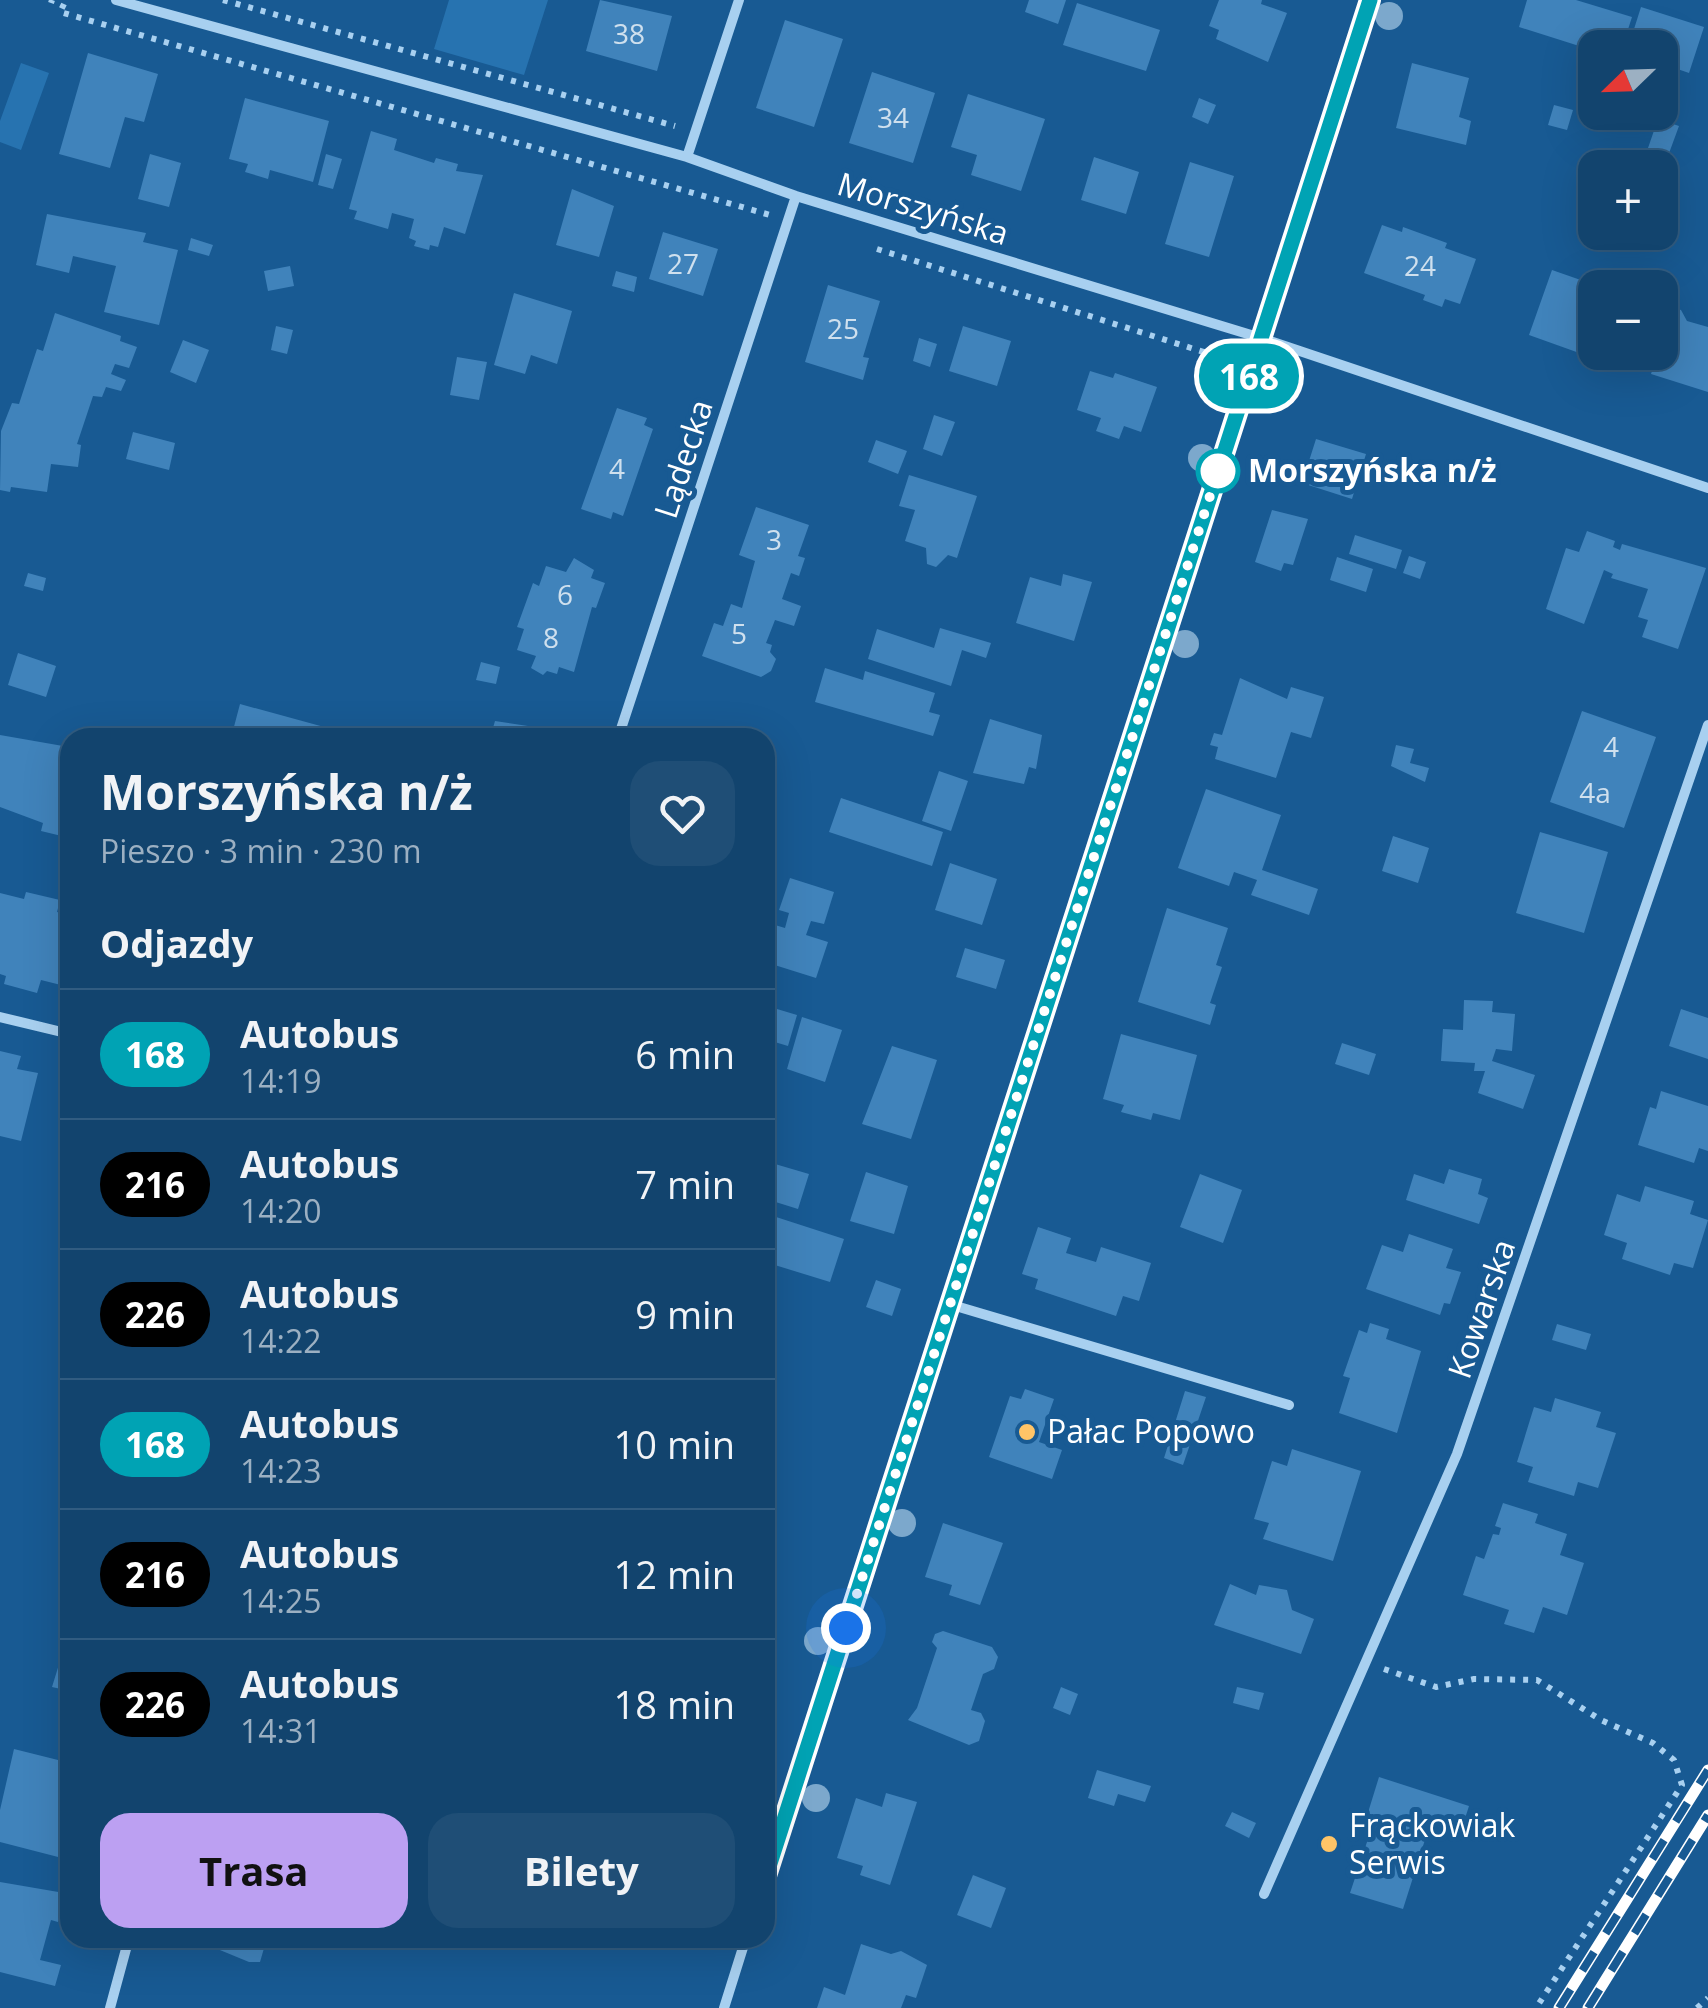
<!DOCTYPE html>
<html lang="pl">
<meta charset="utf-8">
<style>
:root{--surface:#12446e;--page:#1f4e76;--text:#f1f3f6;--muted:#9cb0c2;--line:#315c81;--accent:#bca0f2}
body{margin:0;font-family:"Open Sans",sans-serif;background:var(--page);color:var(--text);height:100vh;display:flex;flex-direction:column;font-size:38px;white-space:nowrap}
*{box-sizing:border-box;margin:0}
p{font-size:32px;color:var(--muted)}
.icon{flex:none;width:55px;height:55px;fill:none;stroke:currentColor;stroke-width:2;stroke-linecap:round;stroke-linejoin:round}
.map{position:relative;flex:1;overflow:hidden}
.details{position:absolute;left:60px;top:728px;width:715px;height:1220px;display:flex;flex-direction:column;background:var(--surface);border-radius:30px;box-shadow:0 10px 40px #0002,0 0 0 2px var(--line)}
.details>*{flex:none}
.badge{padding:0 20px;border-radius:32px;font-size:35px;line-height:65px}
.needle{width:65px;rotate:247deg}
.controls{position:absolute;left:1578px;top:30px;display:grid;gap:20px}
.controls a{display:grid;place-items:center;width:100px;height:100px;border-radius:20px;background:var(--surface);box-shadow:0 10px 40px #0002,0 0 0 2px var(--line);font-size:50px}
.you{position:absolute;width:50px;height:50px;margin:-25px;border:8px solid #fff;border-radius:50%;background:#1a73e8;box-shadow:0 0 0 15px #1a73e833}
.map>.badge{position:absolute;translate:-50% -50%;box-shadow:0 0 0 5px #fff}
h2{padding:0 40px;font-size:38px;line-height:90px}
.round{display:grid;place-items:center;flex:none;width:105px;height:105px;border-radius:30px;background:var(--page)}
.head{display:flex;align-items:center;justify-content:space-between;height:170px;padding:0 40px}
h1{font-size:48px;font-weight:700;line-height:75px}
.action{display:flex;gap:20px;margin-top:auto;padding:20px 40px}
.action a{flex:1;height:115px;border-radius:30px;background:var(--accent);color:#111;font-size:40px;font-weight:700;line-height:115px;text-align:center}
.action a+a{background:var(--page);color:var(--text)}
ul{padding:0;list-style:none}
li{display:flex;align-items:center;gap:30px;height:130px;padding:0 40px;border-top:2px solid var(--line)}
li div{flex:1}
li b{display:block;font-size:38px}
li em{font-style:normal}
li .badge{min-width:110px;font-weight:700;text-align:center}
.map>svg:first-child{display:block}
</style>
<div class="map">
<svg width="1708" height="2008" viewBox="0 0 1708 2008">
<rect width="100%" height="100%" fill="#185a93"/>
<path fill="#2773b0" d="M 449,0 L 548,0 L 524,75 L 434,49 Z
M 21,63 L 49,73 L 21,150 L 0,142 L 0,121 Z"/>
<path fill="#4083bb" d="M 600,0 L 672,16 L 657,71 L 586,51 Z
M 1029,0 L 1066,0 L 1058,24 L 1025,12 Z
M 1219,0 L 1262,0 L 1261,4 L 1287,13 L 1268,62 L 1216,39 L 1219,30 L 1209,26 Z
M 1527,0 L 1576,0 L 1632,17 L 1622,48 L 1595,48 L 1595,51 L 1519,27 Z
M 1077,3 L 1160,30 L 1146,71 L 1063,45 Z
M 1641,7 L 1704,27 L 1689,73 L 1660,63 L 1660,48 L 1628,48 Z
M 785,20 L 843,39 L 814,127 L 756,108 Z
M 88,53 L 158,74 L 144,122 L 125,117 L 110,168 L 59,154 Z
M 1412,63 L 1469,78 L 1459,117 L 1471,121 L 1466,145 L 1396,128 Z
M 872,72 L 935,93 L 913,163 L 849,143 Z
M 968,94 L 1045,119 L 1021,191 L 971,175 L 977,155 L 951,147 Z
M 245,98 L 329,121 L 313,182 L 270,170 L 268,179 L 245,172 L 248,164 L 229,159 Z
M 1199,98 L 1216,105 L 1208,124 L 1192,117 Z
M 1554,105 L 1573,110 L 1567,130 L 1548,125 Z
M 1658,119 L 1679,126 L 1668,156 L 1648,148 Z
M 371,131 L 397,139 L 394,150 L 434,163 L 436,158 L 458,164 L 456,171 L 483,175 L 465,234 L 444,227 L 438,247 L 430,245 L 429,250 L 414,246 L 416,241 L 409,238 L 414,219 L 392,213 L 388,229 L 354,219 L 357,211 L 349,209 Z
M 150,154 L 181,163 L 169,207 L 138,199 Z
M 326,154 L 342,159 L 333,189 L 318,185 Z
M 1094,157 L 1139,172 L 1126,214 L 1081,200 Z
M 1190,162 L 1234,176 L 1209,257 L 1165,244 Z
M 572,189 L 614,206 L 599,257 L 556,245 Z
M 47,214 L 146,233 L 143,242 L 178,250 L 159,325 L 104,312 L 116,266 L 73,256 L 69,273 L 36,265 Z
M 1382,225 L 1402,232 L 1403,227 L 1447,243 L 1445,248 L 1476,259 L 1460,304 L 1445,299 L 1442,307 L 1423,300 L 1425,295 L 1364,273 Z
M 663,232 L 718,249 L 703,296 L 649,279 Z
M 191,238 L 213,245 L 209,256 L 188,250 Z
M 290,266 L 294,286 L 268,291 L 264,271 Z
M 1552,270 L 1595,285 L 1590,299 L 1595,301 L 1595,352 L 1614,352 L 1610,364 L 1529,335 Z
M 616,271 L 637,277 L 634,292 L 612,286 Z
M 828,285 L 880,301 L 863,357 L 869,358 L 863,380 L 805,362 Z
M 514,293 L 572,311 L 557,364 L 531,355 L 525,374 L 494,365 Z
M 1672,307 L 1681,310 L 1687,321 L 1708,327 L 1708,392 L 1651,374 L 1654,365 L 1643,362 L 1646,352 L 1660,352 L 1660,316 Z
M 55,313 L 121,336 L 120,341 L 137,347 L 129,368 L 115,364 L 111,374 L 126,380 L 121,391 L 106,387 L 102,397 L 93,396 L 77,444 L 81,445 L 78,467 L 51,464 L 47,492 L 11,487 L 10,492 L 0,490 L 1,431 L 12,403 L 19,404 L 37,349 L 43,351 Z
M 276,326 L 293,330 L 287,354 L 271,350 Z
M 963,326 L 1011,341 L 997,386 L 949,371 Z
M 919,338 L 937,344 L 930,367 L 913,361 Z
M 183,340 L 209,350 L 196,383 L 170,372 Z
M 457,357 L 487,362 L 479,400 L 450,395 Z
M 1090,371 L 1113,378 L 1115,373 L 1157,387 L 1141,432 L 1124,426 L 1119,439 L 1096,431 L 1101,418 L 1077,410 Z
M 617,408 L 647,418 L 644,425 L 653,429 L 623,516 L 613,512 L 611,519 L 581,509 Z
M 934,415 L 955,422 L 942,456 L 923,449 Z
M 133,432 L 175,443 L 169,470 L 126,459 Z
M 1316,439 L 1366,454 L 1352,499 L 1302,483 Z
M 876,440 L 907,451 L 898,474 L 868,462 Z
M 909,475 L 977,496 L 957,558 L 948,555 L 936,567 L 927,564 L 926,548 L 905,541 L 915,510 L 899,506 Z
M 756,507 L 809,525 L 798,556 L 805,558 L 799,576 L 791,573 L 782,599 L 801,606 L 794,626 L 775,620 L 766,643 L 772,645 L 770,652 L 776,659 L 771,671 L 761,677 L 702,656 L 714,623 L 723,626 L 731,604 L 742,608 L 755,561 L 739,555 Z
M 1272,510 L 1308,519 L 1293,565 L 1284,563 L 1281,571 L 1255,562 Z
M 1587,531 L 1615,541 L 1613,547 L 1620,550 L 1622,544 L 1706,568 L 1678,649 L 1642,637 L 1648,620 L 1638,617 L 1648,589 L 1611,578 L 1613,574 L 1604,570 L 1584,624 L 1546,609 L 1566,548 L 1579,552 Z
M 1355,535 L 1402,550 L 1396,569 L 1349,554 Z
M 1409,556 L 1426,562 L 1420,579 L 1403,573 Z
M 1337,557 L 1373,569 L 1366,592 L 1330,580 Z
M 574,558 L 594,570 L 591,578 L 605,583 L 596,608 L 592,607 L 574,672 L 559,667 L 557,674 L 547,671 L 543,675 L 531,668 L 536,656 L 517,650 L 524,629 L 517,627 L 533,583 L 539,586 L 546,566 L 566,572 Z
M 28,573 L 46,578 L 43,591 L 24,586 Z
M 1063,574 L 1092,582 L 1074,641 L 1016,623 L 1030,577 L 1061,586 Z
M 940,628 L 991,643 L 986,658 L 962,650 L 951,686 L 868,659 L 877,629 L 934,648 Z
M 18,653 L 56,666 L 46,697 L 8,685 Z
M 481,662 L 500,667 L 496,684 L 476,680 Z
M 825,668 L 863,680 L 865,671 L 935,693 L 929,712 L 940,715 L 933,736 L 815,702 Z
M 1240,678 L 1287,699 L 1291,687 L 1324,697 L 1311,738 L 1291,732 L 1276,778 L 1215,759 L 1218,747 L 1210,745 L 1214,733 L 1222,735 Z
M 240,704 L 357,736 L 356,738 L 231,738 Z
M 1582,711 L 1656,737 L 1624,828 L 1550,802 Z
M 990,719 L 1042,735 L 1036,769 L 1029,767 L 1024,784 L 973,773 Z
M 495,721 L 528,726 L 541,738 L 490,738 Z
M 0,735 L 63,746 L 65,738 L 70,740 L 70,838 L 41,831 L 43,823 L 0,807 Z
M 1396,745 L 1414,749 L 1410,763 L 1429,768 L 1425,782 L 1391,766 Z
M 939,771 L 968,781 L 951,831 L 922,821 Z
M 1206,789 L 1281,815 L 1262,870 L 1318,889 L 1309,915 L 1251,895 L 1257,880 L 1234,872 L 1229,886 L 1178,868 Z
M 841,798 L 943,832 L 932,866 L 829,832 Z
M 1540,832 L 1608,852 L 1584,933 L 1516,913 Z
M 1393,836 L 1429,848 L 1418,883 L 1382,871 Z
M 950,863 L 997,879 L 982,925 L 935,910 Z
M 790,878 L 834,892 L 824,924 L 811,921 L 806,935 L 828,942 L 816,978 L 765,962 L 765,922 L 785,928 L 789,913 L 779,910 Z
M 26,892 L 60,900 L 57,912 L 70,915 L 70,948 L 61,985 L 41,980 L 37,993 L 4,984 L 6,976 L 0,974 L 0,893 L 24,899 Z
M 1167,908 L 1228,928 L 1216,965 L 1222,967 L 1210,1003 L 1216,1005 L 1210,1025 L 1138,1002 Z
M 965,948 L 1005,960 L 996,989 L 956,977 Z
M 1464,1000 L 1493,1001 L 1492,1012 L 1515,1014 L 1512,1051 L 1496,1049 L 1492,1061 L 1535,1075 L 1523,1109 L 1478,1093 L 1485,1071 L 1474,1071 L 1475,1063 L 1441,1061 L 1443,1029 L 1463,1030 Z
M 777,1009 L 797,1015 L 788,1046 L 768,1040 Z
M 1681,1009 L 1708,1018 L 1708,1059 L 1669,1046 Z
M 802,1017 L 842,1030 L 825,1082 L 787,1069 Z
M 1121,1034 L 1197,1055 L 1180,1120 L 1153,1113 L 1151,1120 L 1121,1112 L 1124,1105 L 1103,1099 Z
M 1342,1043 L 1376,1054 L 1369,1075 L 1335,1064 Z
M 892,1046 L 937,1060 L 911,1139 L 862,1124 Z
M 0,1051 L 21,1056 L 17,1069 L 38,1073 L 21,1141 L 0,1136 Z
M 1661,1091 L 1708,1106 L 1708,1151 L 1699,1148 L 1694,1163 L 1638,1145 L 1650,1107 L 1656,1109 Z
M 775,1164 L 809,1174 L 798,1209 L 766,1199 Z
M 1449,1169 L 1482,1179 L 1478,1194 L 1488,1198 L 1479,1224 L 1406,1200 L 1414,1174 L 1444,1184 Z
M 866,1172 L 908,1186 L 894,1234 L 850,1221 Z
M 1200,1174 L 1242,1190 L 1223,1243 L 1180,1227 Z
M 1645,1186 L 1694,1201 L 1690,1214 L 1708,1220 L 1693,1268 L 1674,1263 L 1670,1275 L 1622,1259 L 1627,1243 L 1604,1235 L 1617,1194 L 1640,1202 Z
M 773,1216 L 844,1239 L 830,1282 L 765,1262 L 765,1231 Z
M 1038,1227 L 1071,1238 L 1066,1253 L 1096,1262 L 1101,1247 L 1151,1263 L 1139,1301 L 1123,1296 L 1116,1316 L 1035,1289 L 1038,1279 L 1022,1274 Z
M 1409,1234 L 1453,1249 L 1446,1268 L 1461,1272 L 1450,1304 L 1444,1303 L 1440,1315 L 1366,1289 L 1382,1245 L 1403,1252 Z
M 876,1280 L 901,1289 L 892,1316 L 866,1307 Z
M 1370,1323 L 1389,1329 L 1386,1339 L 1421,1351 L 1397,1433 L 1339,1413 L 1350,1378 L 1343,1376 L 1359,1330 L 1367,1333 Z
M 1557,1324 L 1591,1334 L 1586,1350 L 1552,1340 Z
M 1025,1389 L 1054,1399 L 1039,1442 L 1062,1450 L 1052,1479 L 989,1457 L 1010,1396 L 1021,1399 Z
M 1185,1391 L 1206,1397 L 1183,1465 L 1164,1458 Z
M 1555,1398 L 1601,1412 L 1596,1427 L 1616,1433 L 1598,1488 L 1578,1482 L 1574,1496 L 1528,1482 L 1533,1467 L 1517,1462 L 1534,1407 L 1551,1412 Z
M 1292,1449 L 1361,1471 L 1333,1561 L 1263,1539 L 1269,1523 L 1254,1519 L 1272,1461 L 1287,1466 Z
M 1503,1503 L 1538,1514 L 1535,1523 L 1567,1534 L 1560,1555 L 1584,1563 L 1567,1615 L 1543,1607 L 1534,1633 L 1504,1624 L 1509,1610 L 1463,1595 L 1476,1556 L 1484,1559 L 1493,1534 L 1499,1535 L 1501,1528 L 1495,1526 Z
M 943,1523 L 1003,1543 L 980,1605 L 949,1595 L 952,1585 L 925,1577 Z
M 1230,1584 L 1256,1595 L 1259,1585 L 1287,1590 L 1292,1610 L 1314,1619 L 1301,1654 L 1214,1625 Z
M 943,1631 L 992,1647 L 998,1657 L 994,1669 L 983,1674 L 971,1710 L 981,1713 L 985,1721 L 979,1741 L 969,1745 L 908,1720 L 917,1708 L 937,1648 L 932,1642 L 935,1634 Z
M 69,1632 L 70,1633 L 70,1691 L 52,1687 Z
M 1061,1687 L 1078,1694 L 1070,1715 L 1053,1708 Z
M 1237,1687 L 1264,1693 L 1259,1710 L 1233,1703 Z
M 14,1749 L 70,1763 L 70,1832 L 65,1831 L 62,1858 L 0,1842 L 0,1810 Z
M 1097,1770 L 1151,1786 L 1145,1802 L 1118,1794 L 1114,1806 L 1088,1798 Z
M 1379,1777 L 1469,1806 L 1460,1834 L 1430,1824 L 1403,1909 L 1350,1893 L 1374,1821 L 1366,1819 Z
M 886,1793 L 917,1802 L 890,1885 L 860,1875 L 863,1866 L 837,1858 L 856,1798 L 882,1807 Z
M 1232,1812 L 1256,1823 L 1249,1838 L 1225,1826 Z
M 973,1875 L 1006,1888 L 991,1928 L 957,1915 Z
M 0,1882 L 70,1894 L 70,1916 L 60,1913 L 58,1922 L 51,1920 L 40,1960 L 61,1965 L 55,1986 L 0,1972 Z
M 219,1938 L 267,1938 L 260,1962 L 249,1962 L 215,1948 Z
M 861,1944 L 891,1954 L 901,1951 L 927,1965 L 916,1998 L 906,1995 L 901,2008 L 817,2008 L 824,1987 L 845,1995 Z"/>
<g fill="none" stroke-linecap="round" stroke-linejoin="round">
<path stroke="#a8d0f0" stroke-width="6" stroke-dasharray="5 8" stroke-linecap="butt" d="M 223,0 L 675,126
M 51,3 L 52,0
M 64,4 L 60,12 L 770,215
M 877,249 L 1210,354 L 1213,346
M 1384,1669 L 1436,1687 L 1474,1679 L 1537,1680 L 1601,1720 L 1653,1743 L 1674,1760 L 1682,1785 L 1536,2008
M 1697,2008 L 1708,1998"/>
<path stroke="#a8d0f0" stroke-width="10" d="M 116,0 L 687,157 L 796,196 L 1261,338 L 1708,488
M 687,157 L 739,0
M 618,738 L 796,196
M 0,1017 L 70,1034
M 949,1304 L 1289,1405
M 765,1879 L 1370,0
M 1264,1894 L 1457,1454 L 1708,725
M 110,2008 L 129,1938
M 724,2008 L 746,1938"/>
<defs>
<path id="rail" d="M 1559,2008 L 1708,1770
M 1588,2008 L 1708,1815"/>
</defs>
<use href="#rail" stroke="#fff" stroke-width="11"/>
<use href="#rail" stroke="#185a93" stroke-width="8" stroke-dasharray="22" stroke-linecap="butt"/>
</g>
<g fill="#7ca8cc">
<circle cx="1389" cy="16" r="14"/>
<circle cx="1202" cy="458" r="14"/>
<circle cx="1185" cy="644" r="14"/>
<circle cx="902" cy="1523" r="14"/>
<circle cx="818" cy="1641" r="14"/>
<circle cx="816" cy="1798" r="14"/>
</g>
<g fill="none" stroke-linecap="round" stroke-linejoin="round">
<defs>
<path id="line" d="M 765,1879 L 1370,0"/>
</defs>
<use href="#line" stroke="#fff" stroke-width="22"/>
<use href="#line" stroke="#00a3b4" stroke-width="15"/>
<path stroke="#fff" stroke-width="10" stroke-dasharray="0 18" d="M 846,1628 L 1218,471"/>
</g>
<circle fill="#fff" stroke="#00a3b4" stroke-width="5" cx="1218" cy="471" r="20"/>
<g fill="#ffc467" stroke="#185a93" stroke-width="4">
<circle cx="1027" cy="1432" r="10"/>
<circle cx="1329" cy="1844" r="10"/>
</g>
<g text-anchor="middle" stroke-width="10" stroke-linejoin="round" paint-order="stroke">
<g font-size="28" fill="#cfe0ee">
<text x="629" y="44">38</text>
<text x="893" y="128">34</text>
<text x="683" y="274">27</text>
<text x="1420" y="276">24</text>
<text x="843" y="339">25</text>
<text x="617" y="479">4</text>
<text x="774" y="550">3</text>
<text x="565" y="605">6</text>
<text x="739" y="644">5</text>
<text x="551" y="648">8</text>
<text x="1611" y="757">4</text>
<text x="1595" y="803">4a</text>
</g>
<g font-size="32" fill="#fff" stroke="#185a93">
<text transform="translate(923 209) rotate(17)" y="11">Morszyńska</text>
<text transform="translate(684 459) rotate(-72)" y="11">Lądecka</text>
<text transform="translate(1482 1309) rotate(-71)" y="11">Kowarska</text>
</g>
<g font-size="32" font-weight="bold" fill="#fff" stroke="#185a93" text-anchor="start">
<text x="1248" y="482">Morszyńska n/ż</text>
</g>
<g font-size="32" fill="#fff" stroke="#185a93" text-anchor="start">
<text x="1047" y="1443">Pałac Popowo</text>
<text x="1349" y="1837">Frąckowiak<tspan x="1349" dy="37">Serwis</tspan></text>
</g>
</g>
</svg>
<div class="controls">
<a><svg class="needle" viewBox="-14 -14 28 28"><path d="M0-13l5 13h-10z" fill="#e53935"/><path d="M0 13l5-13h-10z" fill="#9cb0c2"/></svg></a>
<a>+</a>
<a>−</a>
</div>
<div class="you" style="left:846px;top:1628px"></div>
<b class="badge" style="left:1249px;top:376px;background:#00a3b4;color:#fff">168</b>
<section class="details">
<div class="head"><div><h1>Morszyńska n/ż</h1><p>Pieszo · 3 min · 230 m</p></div><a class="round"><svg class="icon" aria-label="heart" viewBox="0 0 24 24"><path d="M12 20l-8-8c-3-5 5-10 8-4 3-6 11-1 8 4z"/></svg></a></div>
<h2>Odjazdy</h2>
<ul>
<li><span class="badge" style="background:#00a3b4;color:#fff">168</span><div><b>Autobus</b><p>14:19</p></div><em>6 min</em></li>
<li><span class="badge" style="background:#000;color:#fff">216</span><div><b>Autobus</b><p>14:20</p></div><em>7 min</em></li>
<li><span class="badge" style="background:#000;color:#fff">226</span><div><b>Autobus</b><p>14:22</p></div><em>9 min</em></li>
<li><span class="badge" style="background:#00a3b4;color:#fff">168</span><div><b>Autobus</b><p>14:23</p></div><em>10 min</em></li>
<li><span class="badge" style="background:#000;color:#fff">216</span><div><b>Autobus</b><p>14:25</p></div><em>12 min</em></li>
<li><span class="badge" style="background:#000;color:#fff">226</span><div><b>Autobus</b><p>14:31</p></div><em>18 min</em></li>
</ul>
<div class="action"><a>Trasa</a><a>Bilety</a></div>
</section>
</div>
